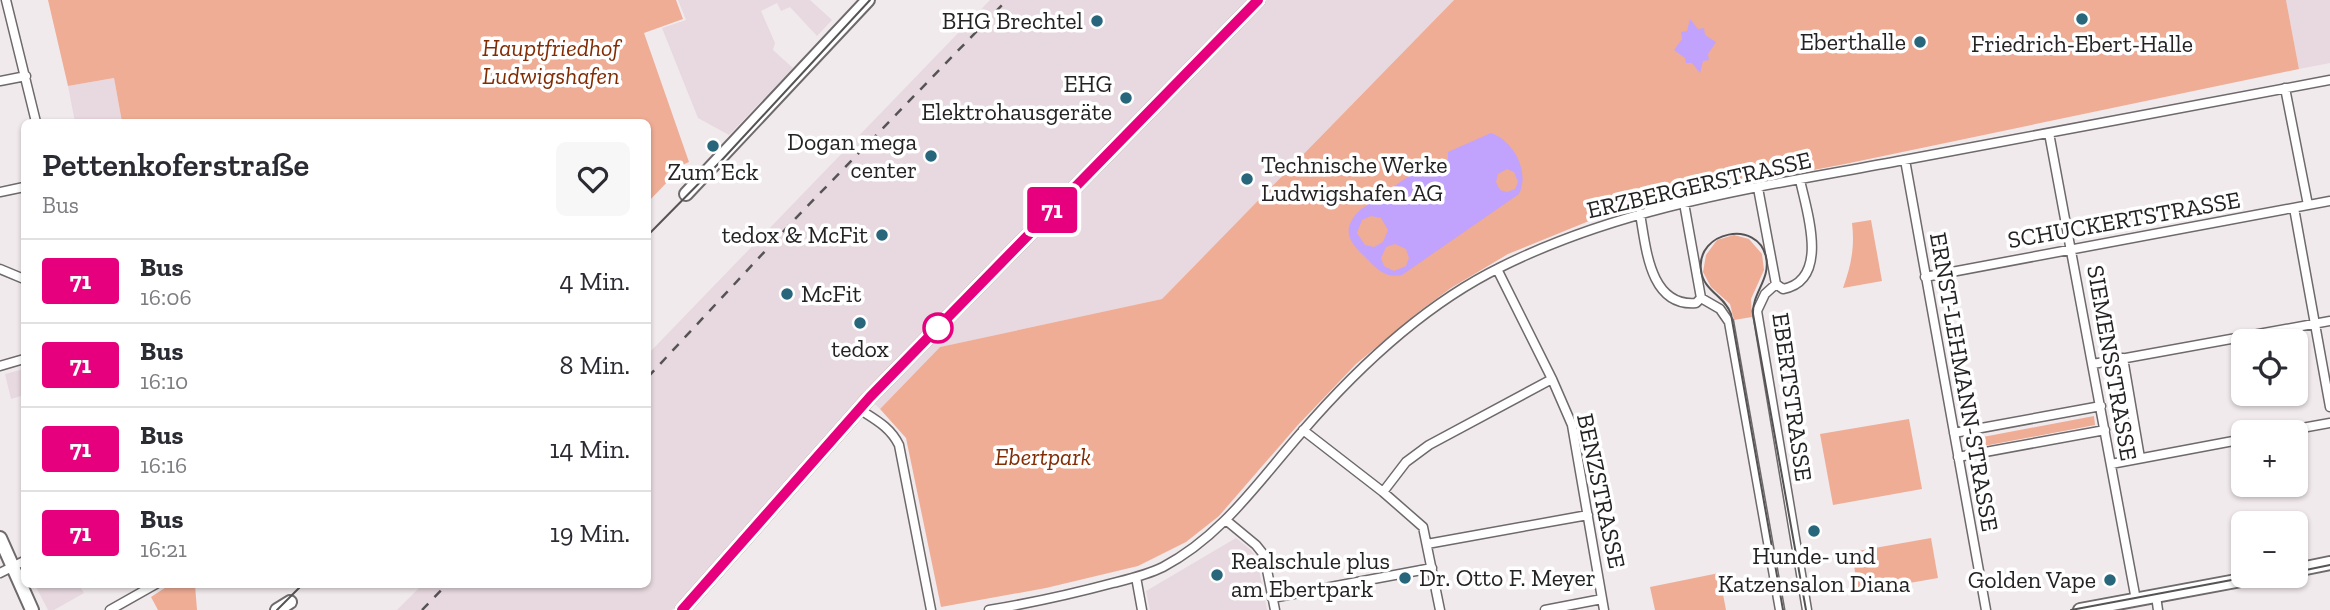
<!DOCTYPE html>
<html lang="de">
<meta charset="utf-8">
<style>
:root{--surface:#fff;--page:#f7f7f7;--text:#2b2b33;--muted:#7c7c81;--line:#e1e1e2}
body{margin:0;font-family:"Zilla Slab",serif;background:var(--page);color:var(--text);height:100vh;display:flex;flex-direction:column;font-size:26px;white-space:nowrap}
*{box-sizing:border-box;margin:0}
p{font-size:23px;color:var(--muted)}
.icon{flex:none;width:38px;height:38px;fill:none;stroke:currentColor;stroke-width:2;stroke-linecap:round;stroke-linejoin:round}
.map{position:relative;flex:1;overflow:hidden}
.panel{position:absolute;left:21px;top:119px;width:630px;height:469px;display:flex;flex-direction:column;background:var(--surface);border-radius:10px;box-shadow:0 2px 5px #0004}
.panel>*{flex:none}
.badge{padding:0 14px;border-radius:5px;font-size:24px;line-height:46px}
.fabs{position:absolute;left:2231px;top:329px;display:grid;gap:14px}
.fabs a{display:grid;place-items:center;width:77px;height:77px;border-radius:10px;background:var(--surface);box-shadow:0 2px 5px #0004;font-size:35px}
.map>.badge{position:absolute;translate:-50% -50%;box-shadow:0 0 0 4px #fff}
.round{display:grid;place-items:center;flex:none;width:74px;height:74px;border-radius:10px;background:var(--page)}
.summary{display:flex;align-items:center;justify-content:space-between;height:119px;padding:0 21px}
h1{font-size:33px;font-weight:600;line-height:52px}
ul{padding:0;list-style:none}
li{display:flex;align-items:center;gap:21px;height:84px;padding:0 21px;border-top:2px solid var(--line)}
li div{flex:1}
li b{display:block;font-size:26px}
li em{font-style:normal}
li .badge{min-width:77px;font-weight:700;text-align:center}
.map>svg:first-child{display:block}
</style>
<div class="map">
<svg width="2330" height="610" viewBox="0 0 2330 610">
<rect width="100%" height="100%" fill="#f1eaed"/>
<path fill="#e7d9df" d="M 678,0 L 810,0 L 832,20 L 817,36 L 790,7 L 781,11 L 777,3 L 761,11 L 775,43 L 773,50 L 793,68 L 729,135 L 698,118 L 662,28 L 686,20 Z
M 990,0 L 1454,0 L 1162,299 L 940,347 L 880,409 L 864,394 L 672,610 L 397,610 L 422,585 L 648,584 L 648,354 Z
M 2286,0 L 2330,0 L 2330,63 L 2299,69 Z
M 114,78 L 122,122 L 75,122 L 68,86 Z
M 24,369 L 24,395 L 11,399 L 5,374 Z
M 1236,538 L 1251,550 L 1257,559 L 1267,610 L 1150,610 L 1146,591 Z
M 35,585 L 79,585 L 84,593 L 54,610 L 48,610 Z"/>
<path fill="#efad96" d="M 48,0 L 676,0 L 683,19 L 644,33 L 689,162 L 673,169 L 674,175 L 648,202 L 648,122 L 122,122 L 114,78 L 68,86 Z
M 1454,0 L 2286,0 L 2299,69 L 1845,164 L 1681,195 L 1594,219 L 1508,254 L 1451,288 L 1421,310 L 1356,364 L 1297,426 L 1219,516 L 1186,542 L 1138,566 L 1046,588 L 941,607 L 906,438 L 880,409 L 940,347 L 1162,299 Z
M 1871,220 L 1882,281 L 1843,288 C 1851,266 1855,247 1852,223 Z
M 1734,235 L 1749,239 L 1762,254 L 1764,270 L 1751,299 L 1752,317 L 1734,320 L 1730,304 L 1711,287 L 1703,272 L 1706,255 L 1717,240 Z
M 2094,416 L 2095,425 L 1968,449 L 1967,440 Z
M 1909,419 L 1922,489 L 1833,505 L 1820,434 Z
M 1931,538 L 1938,578 L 1858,592 L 1852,552 Z
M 1719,573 L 1726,610 L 1655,610 L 1650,587 Z
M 171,584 L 195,585 L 197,610 L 158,610 L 151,597 Z"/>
<path fill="#c1a2fc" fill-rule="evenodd" d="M 1690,19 L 1698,29 L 1704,28 L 1705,35 L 1716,42 L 1708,54 L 1709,60 L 1703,61 L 1700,73 L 1692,63 L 1686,63 L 1685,58 L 1674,50 L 1682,39 L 1681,32 L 1687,31 Z
M 1491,133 C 1514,141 1530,172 1519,194 L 1402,275 C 1385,279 1376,268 1365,257 C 1348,241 1341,229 1360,210 L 1432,160 L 1437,165 L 1448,160 L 1448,152 ZM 1507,169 L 1514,172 L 1518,182 L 1515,189 L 1507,192 L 1500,190 L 1496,182 L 1498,174 ZM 1371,216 L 1381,218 L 1388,230 L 1383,242 L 1374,247 L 1365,245 L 1357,233 L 1362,220 ZM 1395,244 L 1406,249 L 1409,258 L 1406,266 L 1394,271 L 1384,266 L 1381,258 L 1386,247 Z"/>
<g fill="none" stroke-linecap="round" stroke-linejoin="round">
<defs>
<path id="street" d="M 6,0 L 36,122
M 0,81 L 26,76
M 2285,88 L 2308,205
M 2049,133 L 2136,600
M 1905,160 L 1986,610
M 1800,180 C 1806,209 1831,280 1783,289 L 1776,284 L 1765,294 L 1757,311 L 1807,610
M 1758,188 L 1776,284
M 0,192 L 24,187
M 1684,203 L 1701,298
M 2294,208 L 2330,407
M 1640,214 C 1646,246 1649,307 1696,303 L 1701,298 L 1720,309 L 1729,322 L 1780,610
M 0,269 L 24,279
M 1497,269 L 1552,379 L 1572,425 L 1604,610
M 1925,277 L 2330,201
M 2123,358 L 2140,458
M 2093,364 L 2330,321
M 0,366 L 24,359
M 859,409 C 876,420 890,427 899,445 L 931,610
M 1303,430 L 1383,492 L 1423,527 L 1440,610
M 2280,432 L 2330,423
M 1954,433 L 2101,406
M 1958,457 L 2105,430
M 2111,464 L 2244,439
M 1383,492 L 1406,462 L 1429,445 L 1552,379
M 1227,521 L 1256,545 L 1264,555 L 1275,610
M 1427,544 L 1588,515
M 0,573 L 24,561
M 1136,577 L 1142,610
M 2156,596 L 2158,610
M 1272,598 L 1432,568
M 110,610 L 156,584
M 989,610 C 1031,603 1072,594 1113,583 C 1129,579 1147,575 1163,567 C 1222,536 1258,482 1301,433 C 1357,368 1423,305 1501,267 C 1627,204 1767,186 1904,160 C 2046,134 2188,106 2330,80
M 1545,610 L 1602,599"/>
<path id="secondary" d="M 686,194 L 868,0
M 0,538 L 32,610
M 2296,570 L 2330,563
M 277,610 L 290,602
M 682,610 L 870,397 L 1258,0
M 2080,610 L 2263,576"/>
</defs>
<use href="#street" stroke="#6e696b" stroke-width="11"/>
<use href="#secondary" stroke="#6e696b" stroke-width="16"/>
<use href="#street" stroke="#fff" stroke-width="8"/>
<use href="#secondary" stroke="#fff" stroke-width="12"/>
<path stroke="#565354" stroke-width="2" d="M 648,235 L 721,161 L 870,0
M 2296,572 L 2330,565
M 2243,581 L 2274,576
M 277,610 L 303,584
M 1783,610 L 1731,314 C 1725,296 1703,291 1701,270 C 1696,231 1758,219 1766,257 C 1771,279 1752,293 1753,314 L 1806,610
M 2071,610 L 2253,576"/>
<path stroke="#565354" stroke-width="2.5" stroke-dasharray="9 9" stroke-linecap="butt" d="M 648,377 L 794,220 L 1007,0
M 422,610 L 447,584"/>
</g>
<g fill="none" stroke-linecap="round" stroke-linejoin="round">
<defs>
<path id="line" d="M 682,610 L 870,397 L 1258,0"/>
</defs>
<use href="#line" stroke="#fff" stroke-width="16"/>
<use href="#line" stroke="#e6007e" stroke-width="10"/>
</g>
<g fill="#27667b" stroke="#fff" stroke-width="2.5">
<circle cx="2082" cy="19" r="7"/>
<circle cx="1097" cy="21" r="7"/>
<circle cx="1920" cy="42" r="7"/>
<circle cx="1126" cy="98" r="7"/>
<circle cx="713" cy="146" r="7"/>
<circle cx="931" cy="156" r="7"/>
<circle cx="1247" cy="179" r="7"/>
<circle cx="882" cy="235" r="7"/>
<circle cx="787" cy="294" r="7"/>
<circle cx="860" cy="323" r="7"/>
<circle cx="1814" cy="531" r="7"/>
<circle cx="1217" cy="575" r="7"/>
<circle cx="1405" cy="578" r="7"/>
<circle cx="2110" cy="580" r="7"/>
</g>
<circle fill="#fff" stroke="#e6007e" stroke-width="3.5" cx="938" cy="328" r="14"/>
<g text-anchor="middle" stroke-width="7" stroke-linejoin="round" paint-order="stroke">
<g font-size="24" fill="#242223" stroke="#fff" text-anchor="end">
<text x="1083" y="29">BHG Brechtel</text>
<text x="1906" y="50">Eberthalle</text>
<text x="2082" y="52" text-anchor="middle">Friedrich-Ebert-Halle</text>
<text x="1112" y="92">EHG<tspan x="1112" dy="28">Elektrohausgeräte</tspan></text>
<text x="917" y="150">Dogan mega<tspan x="917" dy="28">center</tspan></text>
<text x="1261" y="173" text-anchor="start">Technische Werke<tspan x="1261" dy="28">Ludwigshafen AG</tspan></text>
<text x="713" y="180" text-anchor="middle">Zum Eck</text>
<text x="868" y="243">tedox &amp; McFit</text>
<text x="801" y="302" text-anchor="start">McFit</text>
<text x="860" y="357" text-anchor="middle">tedox</text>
<text x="1814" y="564" text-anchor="middle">Hunde- und<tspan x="1814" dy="28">Katzensalon Diana</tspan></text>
<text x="1231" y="569" text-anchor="start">Realschule plus<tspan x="1231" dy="28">am Ebertpark</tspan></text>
<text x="1419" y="586" text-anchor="start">Dr. Otto F. Meyer</text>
<text x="2096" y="588">Golden Vape</text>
</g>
<g font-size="24" font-style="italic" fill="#822c04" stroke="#fff">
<text x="551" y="56">Hauptfriedhof<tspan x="551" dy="28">Ludwigshafen</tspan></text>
<text x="1043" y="465">Ebertpark</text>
</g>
<g font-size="24" fill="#242223" stroke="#fff">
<text transform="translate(1699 185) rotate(-13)" y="8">ERZBERGERSTRASSE</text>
<text transform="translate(2124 220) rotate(-10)" y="8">SCHUCKERTSTRASSE</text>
<text transform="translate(2112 363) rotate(80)" y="8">SIEMENSSTRASSE</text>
<text transform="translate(1964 382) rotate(80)" y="8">ERNST-LEHMANN-STRASSE</text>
<text transform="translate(1792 397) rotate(82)" y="8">EBERTSTRASSE</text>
<text transform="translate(1601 491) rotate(78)" y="8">BENZSTRASSE</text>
</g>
</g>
</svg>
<div class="fabs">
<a><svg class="icon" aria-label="locate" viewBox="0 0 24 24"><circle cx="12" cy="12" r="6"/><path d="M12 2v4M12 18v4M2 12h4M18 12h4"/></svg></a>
<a>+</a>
<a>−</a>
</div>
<b class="badge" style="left:1052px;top:210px;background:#e6007e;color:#fff">71</b>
<section class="panel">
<div class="summary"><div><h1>Pettenkoferstraße</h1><p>Bus</p></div><a class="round"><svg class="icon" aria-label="heart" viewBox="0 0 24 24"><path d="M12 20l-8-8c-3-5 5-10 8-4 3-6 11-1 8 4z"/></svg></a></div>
<ul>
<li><span class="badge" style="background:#e6007e;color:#fff">71</span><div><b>Bus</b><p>16:06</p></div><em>4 Min.</em></li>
<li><span class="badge" style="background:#e6007e;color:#fff">71</span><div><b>Bus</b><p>16:10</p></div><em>8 Min.</em></li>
<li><span class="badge" style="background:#e6007e;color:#fff">71</span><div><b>Bus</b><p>16:16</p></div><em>14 Min.</em></li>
<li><span class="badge" style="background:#e6007e;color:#fff">71</span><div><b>Bus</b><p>16:21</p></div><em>19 Min.</em></li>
</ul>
</section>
</div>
